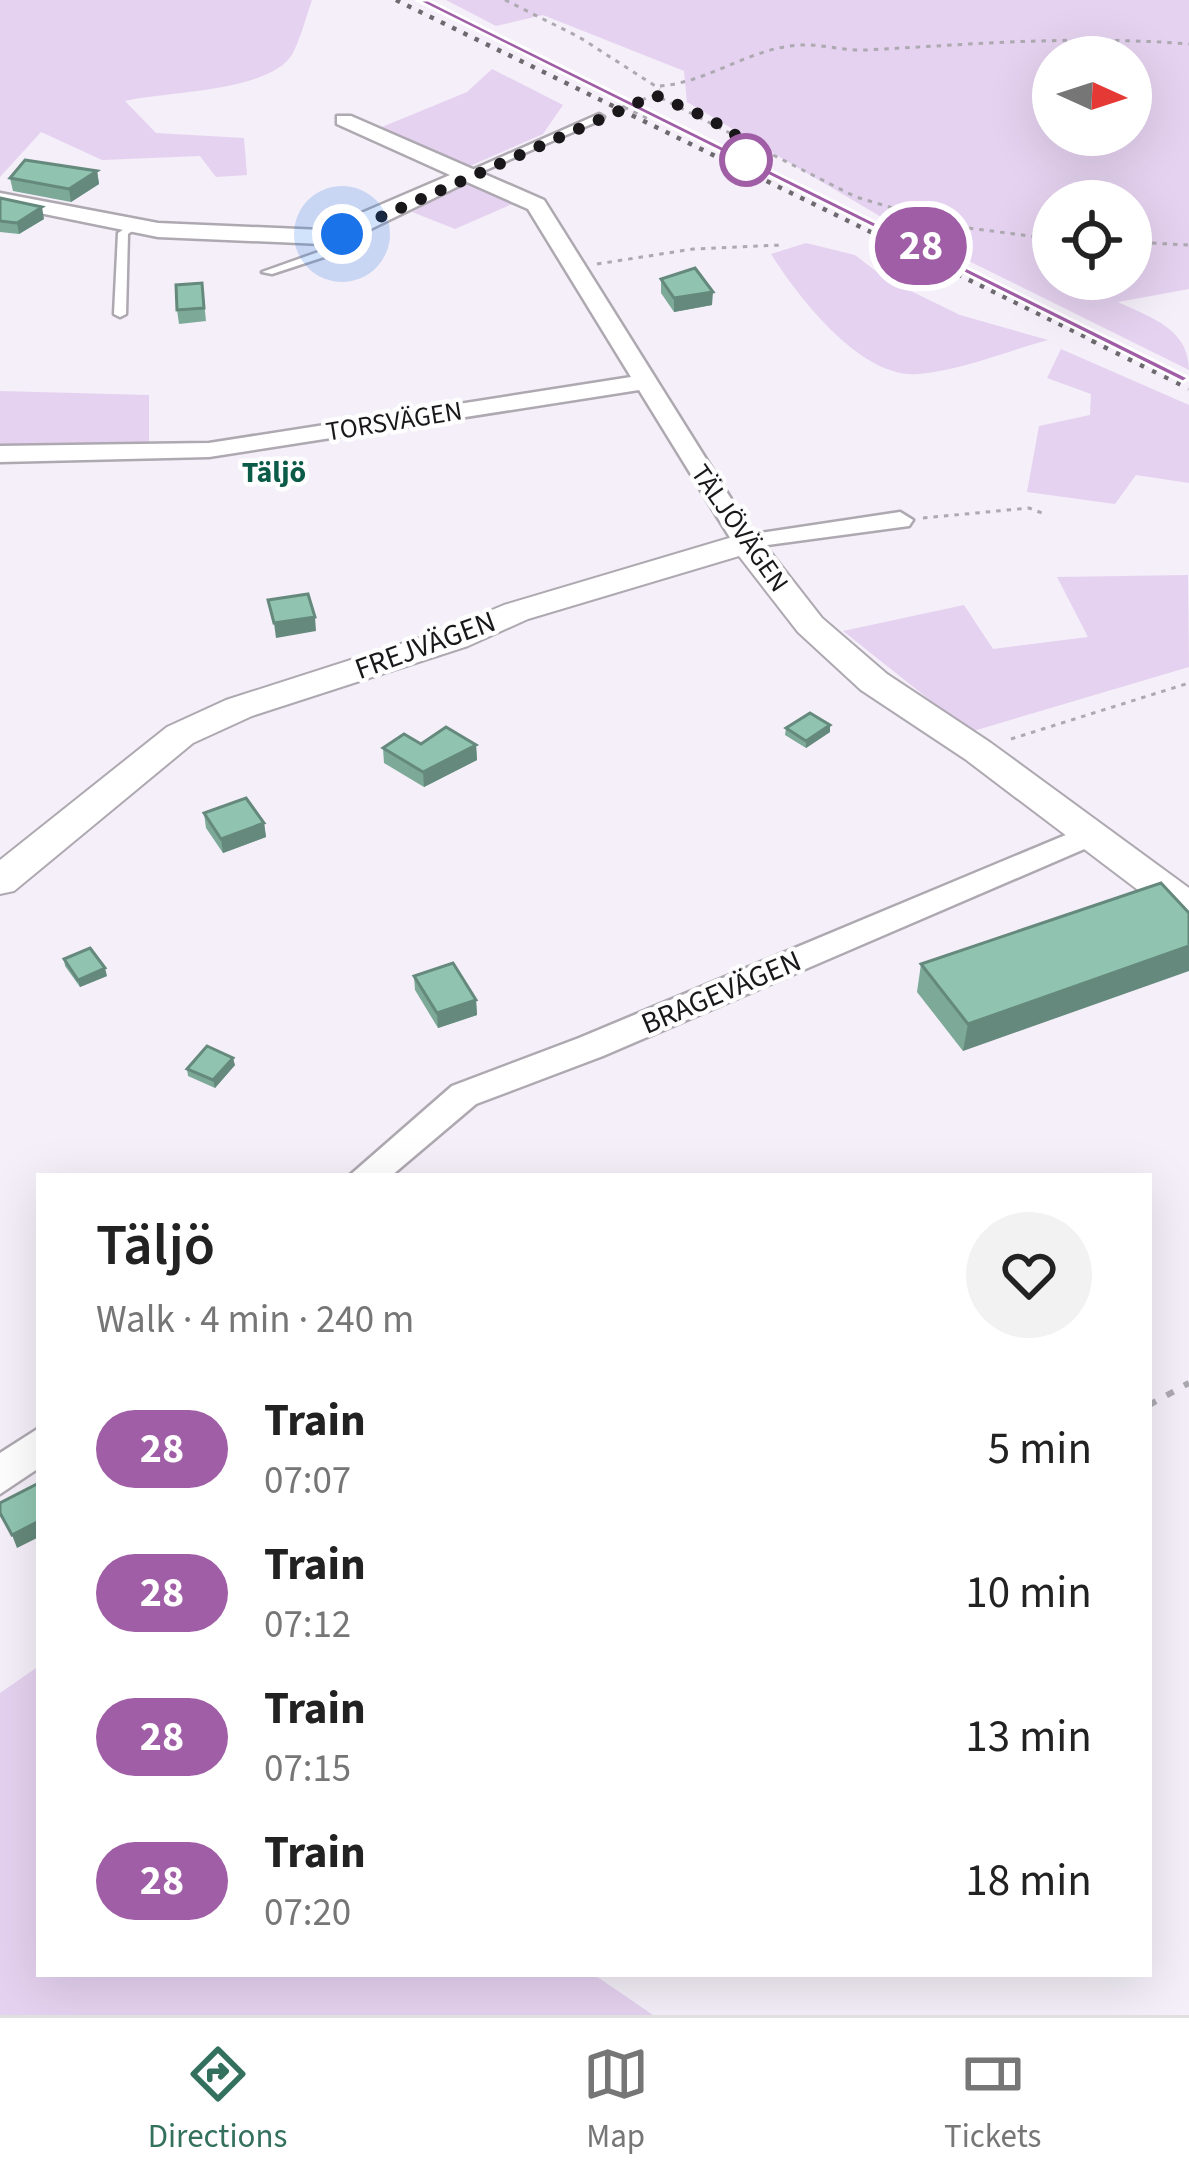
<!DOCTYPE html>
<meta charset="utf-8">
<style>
:root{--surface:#fff;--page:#f2f2f2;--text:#222;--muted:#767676;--line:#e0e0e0;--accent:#33715e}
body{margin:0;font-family:"Source Sans 3",sans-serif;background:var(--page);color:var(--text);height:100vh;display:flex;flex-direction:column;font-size:45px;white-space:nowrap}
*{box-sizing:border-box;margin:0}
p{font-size:39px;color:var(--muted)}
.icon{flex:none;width:66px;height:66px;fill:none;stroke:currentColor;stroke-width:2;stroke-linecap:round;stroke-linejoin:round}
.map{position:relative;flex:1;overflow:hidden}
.drawer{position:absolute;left:36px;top:1173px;width:1116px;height:804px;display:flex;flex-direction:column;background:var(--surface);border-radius:0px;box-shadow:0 12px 48px #0002}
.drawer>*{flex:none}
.badge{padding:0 24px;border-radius:39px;font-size:42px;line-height:78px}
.needle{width:78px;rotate:93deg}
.buttons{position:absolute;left:1032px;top:36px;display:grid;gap:24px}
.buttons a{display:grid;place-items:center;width:120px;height:120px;border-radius:50%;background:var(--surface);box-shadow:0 12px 48px #0002;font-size:60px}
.you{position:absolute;width:60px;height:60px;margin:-30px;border:9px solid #fff;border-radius:50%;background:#1a73e8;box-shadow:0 0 0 18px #1a73e833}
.map>.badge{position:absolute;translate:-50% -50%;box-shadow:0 0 0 6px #fff}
.round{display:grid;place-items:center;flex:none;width:126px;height:126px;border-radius:63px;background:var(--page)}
.summary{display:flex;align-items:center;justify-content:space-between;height:204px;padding:0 60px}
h1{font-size:57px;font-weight:600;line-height:90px}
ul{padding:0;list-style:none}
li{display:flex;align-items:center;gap:36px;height:144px;padding:0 60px}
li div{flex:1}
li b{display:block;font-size:45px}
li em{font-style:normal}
li .badge{min-width:132px;font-weight:700;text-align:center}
.menu{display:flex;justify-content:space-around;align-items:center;height:168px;border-top:3px solid var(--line);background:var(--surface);font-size:33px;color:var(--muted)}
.menu a{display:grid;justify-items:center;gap:6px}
.menu .selected{color:var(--accent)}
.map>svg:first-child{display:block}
</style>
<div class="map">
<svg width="1189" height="2015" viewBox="0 0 1189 2015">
<rect width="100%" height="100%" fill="#f4eff8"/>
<path fill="#e5d2f0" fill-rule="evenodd" d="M 0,0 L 312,0 C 306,17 301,37 293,53 C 272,92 167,91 125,101 L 156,133 L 244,138 L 247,175 L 216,177 L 200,156 L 102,160 L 41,132 L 0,177 Z
M 446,0 L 1189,0 L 1189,289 L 1118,302 C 1149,317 1189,328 1189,370 L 888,221 L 687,102 L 684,71 L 543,15 L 496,26 ZM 1053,57 L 1131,57 L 1131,135 L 1053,135 ZM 1053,201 L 1131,201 L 1131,279 L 1053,279 Z
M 492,69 L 563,105 L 543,134 L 463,169 L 382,127 L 467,92 Z
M 465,181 L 512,204 L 455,229 L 412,212 Z
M 806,243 L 855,255 L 886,279 L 960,315 L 1048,340 C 1007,351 962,370 919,374 C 862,380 798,297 771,254 Z
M 1061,349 L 1189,405 L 1189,483 L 1136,475 L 1115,504 L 1027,492 L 1039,426 L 1090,415 L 1091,394 L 1047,378 Z
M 0,391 L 149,395 L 149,447 L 0,445 Z
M 1188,575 L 1189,667 L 970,732 L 843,631 L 964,605 L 993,649 L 1088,637 L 1057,577 Z
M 39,1666 L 39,1974 L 593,1974 L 653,2015 L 0,2015 L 0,1693 Z"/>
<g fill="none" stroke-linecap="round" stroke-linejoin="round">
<defs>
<path id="service" d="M 599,114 L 604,117 L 603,119 L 472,176 L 463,174 Z
M 134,223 L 139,226 L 128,234 L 126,314 L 120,317 L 114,314 L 118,233 Z
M 331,233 L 336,236 L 333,254 L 272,274 L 262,272 L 324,250 L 326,236 Z"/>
<path id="minor" d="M 337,116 L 351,116 L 544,200 L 753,534 L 900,512 L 913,520 L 909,526 L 737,549 L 639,390 L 209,457 L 0,462 L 0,446 L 209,443 L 631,377 L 528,209 L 467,182 L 350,239 L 322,244 L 158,237 L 0,205 L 0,193 L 158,223 L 322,230 L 450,175 L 337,124 Z
M 1092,824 L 1103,827 L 1107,834 L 1103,841 L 603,1056 L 476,1104 L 391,1176 L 349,1176 L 452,1086 L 579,1038 Z
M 39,1428 L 39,1468 L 0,1494 L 0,1453 Z"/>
<path id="tertiary" d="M 746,533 L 758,536 L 822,618 L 887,674 L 991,743 L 1189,888 L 1189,922 L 1175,918 L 965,759 L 861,690 L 798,632 L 739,556 L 528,619 L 468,646 L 252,716 L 193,743 L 14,891 L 0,894 L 0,860 L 167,727 L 226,700 L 444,630 L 504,605 Z"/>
</defs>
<use href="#service" stroke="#aea8b1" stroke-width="5"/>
<use href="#minor" stroke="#aea8b1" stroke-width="5"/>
<use href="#tertiary" stroke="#aea8b1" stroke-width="4"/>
<path stroke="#ada9b0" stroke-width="3" stroke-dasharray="4.5 6" stroke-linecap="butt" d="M 505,0 L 579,37 L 660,89
M 660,86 C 710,82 751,47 801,45 C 822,44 844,51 866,50 C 977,44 1077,35 1189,44
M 624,107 L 651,120
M 612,111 L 655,95 L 856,197 L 953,226 L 1053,239
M 1131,242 L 1189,245
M 597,264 L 693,249 L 782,245
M 923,518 L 1029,508 L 1042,513
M 1011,739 L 1189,683"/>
<path stroke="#ada9b0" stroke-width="6" stroke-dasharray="8 12" stroke-linecap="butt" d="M 1149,1405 L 1189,1383"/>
<use href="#service" fill="#fff" fill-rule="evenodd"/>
<use href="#minor" fill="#fff" fill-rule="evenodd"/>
<use href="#tertiary" fill="#fff" fill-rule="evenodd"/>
<path stroke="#6d6a6f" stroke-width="4.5" stroke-dasharray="4.5 8" stroke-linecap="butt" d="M 396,0 L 1098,343"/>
<path stroke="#6d6a6f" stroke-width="6" stroke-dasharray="4.5 9" stroke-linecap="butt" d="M 1092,340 L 1189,388"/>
</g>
<path fill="#7ca998" d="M 97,171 L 99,184 L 71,202 L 13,191 L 10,178 Z
M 0,198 L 44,219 L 19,234 L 0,232 Z
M 661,279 L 712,305 L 674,312 L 661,293 Z
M 202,283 L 206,321 L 179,324 L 177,310 Z
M 786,728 L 830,732 L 806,748 L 785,735 Z
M 421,744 L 476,745 L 477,760 L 424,787 L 384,763 L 383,748 Z
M 204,813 L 264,823 L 266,837 L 223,853 L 206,828 Z
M 1161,883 L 963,1051 L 917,992 L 921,964 Z
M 64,959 L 107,976 L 80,987 L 65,966 Z
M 414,976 L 476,1000 L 477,1015 L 438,1028 L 415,990 Z
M 235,1065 L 215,1088 L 188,1076 L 187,1069 Z"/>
<path fill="#65897c" d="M 97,171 L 99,184 L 71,202 L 69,189 Z
M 42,207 L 44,219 L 19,234 L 17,223 Z
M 713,292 L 712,305 L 674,312 L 674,298 Z
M 315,617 L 316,631 L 276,638 L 274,623 Z
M 830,725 L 830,732 L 806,748 L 806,741 Z
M 476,745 L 477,760 L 424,787 L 423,772 Z
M 264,823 L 266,837 L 223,853 L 221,839 Z
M 1189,946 L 1189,971 L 963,1051 L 968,1024 Z
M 105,968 L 107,976 L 80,987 L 78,980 Z
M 476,1000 L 477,1015 L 438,1028 L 437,1013 Z
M 233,1058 L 235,1065 L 215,1088 L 213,1080 Z
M 39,1521 L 39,1537 L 17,1548 L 12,1535 Z"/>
<path fill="#90c4b1" stroke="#65897c" stroke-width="3" d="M 25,160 L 97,171 L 69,189 L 10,178 Z
M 0,198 L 42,207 L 17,223 L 0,221 Z
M 695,268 L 713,292 L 674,298 L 661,279 Z
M 202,283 L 204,308 L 177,310 L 176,285 Z
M 308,594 L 315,617 L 274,623 L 268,600 Z
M 810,713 L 830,725 L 806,741 L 786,728 Z
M 446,727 L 476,745 L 423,772 L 383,748 L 404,734 L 421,744 Z
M 246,798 L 264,823 L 221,839 L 204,813 Z
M 1161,883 L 1189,913 L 1189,946 L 968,1024 L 921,964 Z
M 90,948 L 105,968 L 78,980 L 64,959 Z
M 453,963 L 476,1000 L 437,1013 L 414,976 Z
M 207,1046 L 233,1058 L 213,1080 L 187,1069 Z
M 39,1483 L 39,1521 L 12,1535 L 0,1513 L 0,1503 Z"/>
<path fill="#a05ea6" stroke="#fff" stroke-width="3" d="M 416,0 L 428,0 L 1189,378 L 1183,382 Z"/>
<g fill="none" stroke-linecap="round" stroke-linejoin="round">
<path stroke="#19171a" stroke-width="12" stroke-dasharray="0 21.6" d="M 342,234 L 655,95 L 708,118 L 763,152 L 746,160"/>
</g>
<circle fill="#fff" stroke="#a05ea6" stroke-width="6" cx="746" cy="160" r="24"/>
<g text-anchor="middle" stroke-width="9" stroke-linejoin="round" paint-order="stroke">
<g font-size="27" fill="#19171a" stroke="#fefefe">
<text transform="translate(394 421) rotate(-9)" y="9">TORSVÄGEN</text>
<text transform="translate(740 528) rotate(55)" y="9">TÄLJÖVÄGEN</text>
</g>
<g font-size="30" font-weight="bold" fill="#0a5b47" stroke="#fefefe">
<text x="274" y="482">Täljö</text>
</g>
<g font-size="30" fill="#19171a" stroke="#fefefe">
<text transform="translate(425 645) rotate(-20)" y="10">FREJVÄGEN</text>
<text transform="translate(721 992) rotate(-23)" y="10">BRAGEVÄGEN</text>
</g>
</g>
</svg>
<div class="buttons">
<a><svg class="needle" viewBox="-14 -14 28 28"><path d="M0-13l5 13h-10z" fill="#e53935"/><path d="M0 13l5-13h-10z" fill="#767676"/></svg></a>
<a><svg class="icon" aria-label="locate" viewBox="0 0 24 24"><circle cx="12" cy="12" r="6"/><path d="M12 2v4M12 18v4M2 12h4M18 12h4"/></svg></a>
</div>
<div class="you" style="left:342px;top:234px"></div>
<b class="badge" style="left:921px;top:246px;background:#a05ea6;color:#fff">28</b>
<section class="drawer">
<div class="summary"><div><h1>Täljö</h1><p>Walk · 4 min · 240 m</p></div><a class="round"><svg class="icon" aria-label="heart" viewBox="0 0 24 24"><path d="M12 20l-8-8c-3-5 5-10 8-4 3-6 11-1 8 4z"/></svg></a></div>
<ul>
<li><span class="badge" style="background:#a05ea6;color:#fff">28</span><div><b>Train</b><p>07:07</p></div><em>5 min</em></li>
<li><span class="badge" style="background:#a05ea6;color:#fff">28</span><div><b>Train</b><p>07:12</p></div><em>10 min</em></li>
<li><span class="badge" style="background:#a05ea6;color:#fff">28</span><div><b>Train</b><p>07:15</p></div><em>13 min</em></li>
<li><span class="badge" style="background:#a05ea6;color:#fff">28</span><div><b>Train</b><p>07:20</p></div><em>18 min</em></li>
</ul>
</section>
</div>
<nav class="menu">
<a class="selected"><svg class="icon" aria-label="directions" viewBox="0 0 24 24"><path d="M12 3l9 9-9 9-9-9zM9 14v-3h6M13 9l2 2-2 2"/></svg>Directions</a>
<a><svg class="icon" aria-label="map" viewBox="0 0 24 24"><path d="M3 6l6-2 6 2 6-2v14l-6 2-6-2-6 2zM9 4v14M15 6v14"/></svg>Map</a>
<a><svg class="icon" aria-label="tickets" viewBox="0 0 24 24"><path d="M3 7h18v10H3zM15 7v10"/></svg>Tickets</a>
</nav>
